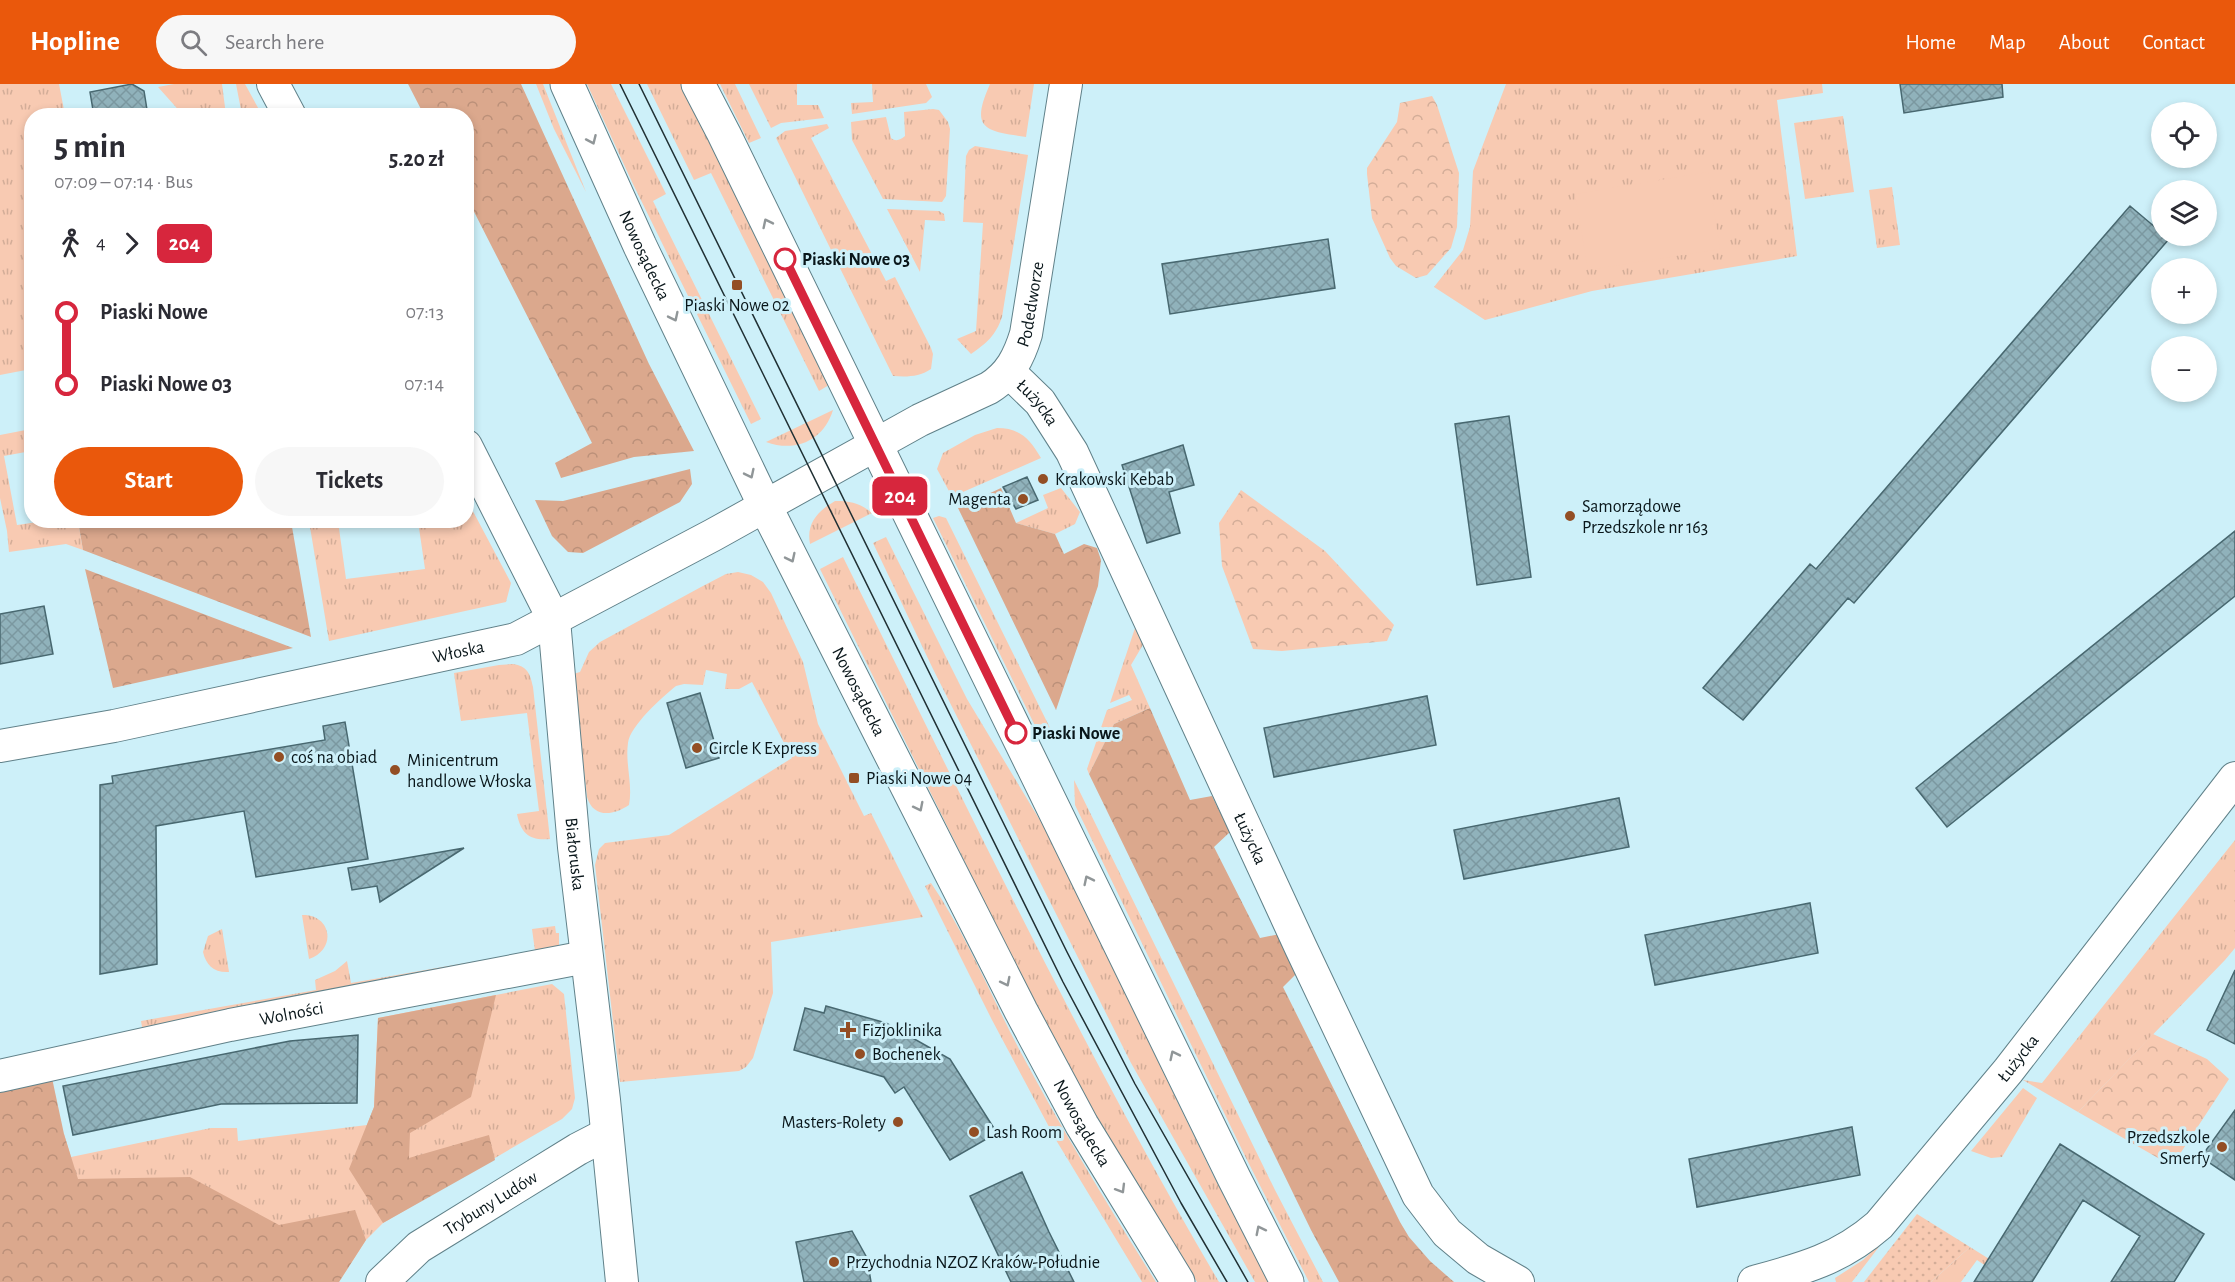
<!DOCTYPE html>
<meta charset="utf-8">
<style>
:root{--surface:#fff;--page:#f7f7f7;--text:#2b2b33;--muted:#7c7c81;--accent:#ea580c}
body{margin:0;font-family:"Alegreya Sans",sans-serif;background:var(--page);color:var(--text);height:100vh;display:flex;flex-direction:column;font-size:22px;white-space:nowrap}
*{box-sizing:border-box;margin:0}
p{font-size:20px;color:var(--muted)}
.icon{flex:none;width:33px;height:33px;fill:none;stroke:currentColor;stroke-width:2;stroke-linecap:round;stroke-linejoin:round}
.map{position:relative;flex:1;overflow:hidden}
.drawer{position:absolute;left:24px;top:24px;width:450px;height:420px;display:flex;flex-direction:column;background:var(--surface);border-radius:24px;box-shadow:0 3px 9px #0003}
.drawer>*{flex:none}
.badge{padding:0 12px;border-radius:9px;font-size:21px;line-height:39px}
.tools{position:absolute;left:2151px;top:18px;display:grid;gap:12px}
.tools a{display:grid;place-items:center;width:66px;height:66px;border-radius:50%;background:var(--surface);box-shadow:0 3px 9px #0003;font-size:30px}
.map>.badge{position:absolute;translate:-50% -50%;box-shadow:0 0 0 3px #fff}
.legs{display:flex;align-items:center;gap:9px;height:66px;padding:0 30px;font-size:20px}
.legs p{margin-inline-start:auto}
.head{display:flex;align-items:center;justify-content:space-between;height:102px;padding:0 30px}
h1{font-size:33px;font-weight:700;line-height:45px}
.button{display:flex;gap:12px;margin-top:auto;padding:12px 30px}
.button a{flex:1;height:69px;border-radius:36px;background:var(--accent);color:#fff;font-size:24px;font-weight:700;line-height:69px;text-align:center}
.button a+a{background:var(--page);color:var(--text)}
ul{padding:0 30px;list-style:none}
li{display:flex;align-items:center;gap:21px;height:72px;font-size:22px}
li i{display:grid;place-items:center;width:9px;height:100%;margin:0 8px;background:currentColor}
li i::after{content:'';width:15px;height:15px;margin:-8px;border:4px solid;border-radius:50%;background:var(--surface)}
li p{margin-inline-start:auto}
li:first-child i{background:linear-gradient(#0000 50%,currentColor 0)}
li:last-child i{background:linear-gradient(currentColor 50%,#0000 0)}
header{display:flex;align-items:center;gap:36px;box-sizing:border-box;height:84px;padding:0 30px;background:var(--accent);color:#fff}
header strong{font-size:28px}
nav{display:flex;gap:33px;margin-inline-start:auto;font-size:21px}
.search{width:420px;height:54px;background:var(--page);display:flex;align-items:center;gap:15px;box-sizing:border-box;padding:0 21px;border-radius:33px;color:var(--muted);font-size:22px}
.map>svg:first-child{display:block}
</style>
<header>
<strong>Hopline</strong>
<div class="search"><svg class="icon" aria-label="search" viewBox="0 0 24 24"><circle cx="10" cy="10" r="6"/><path d="M15 15l6 6"/></svg>Search here</div>
<nav><a>Home</a><a>Map</a><a>About</a><a>Contact</a></nav>
</header>
<div class="map">
<svg width="2235" height="1198" viewBox="0 0 2235 1198">
<defs>
<pattern id="grass-tufts" width="24" height="20" patternUnits="userSpaceOnUse" patternTransform="scale(1.5)"><rect width="24" height="20" fill="#f8cab2"/><path d="M3 7l-1-3M5 7V3M7 7l1-3M15 17l-1-3M17 17v-4M19 17l1-3" fill="none" stroke="#d3ad98"/></pattern>
<pattern id="forest-crowns" width="20" height="18" patternUnits="userSpaceOnUse" patternTransform="scale(1.5)"><rect width="20" height="18" fill="#dba88d"/><path d="M2 6a3 3 0 1 1 6 0M12 15a3 3 0 1 1 6 0" fill="none" stroke="#bb9079"/></pattern>
<pattern id="park-crowns" width="20" height="18" patternUnits="userSpaceOnUse" patternTransform="scale(1.5)"><rect width="20" height="18" fill="#f8cab2"/><path d="M2 6a3 3 0 1 1 6 0M12 15a3 3 0 1 1 6 0" fill="none" stroke="#d3ad98"/></pattern>
<pattern id="garden-dots" width="8" height="8" patternUnits="userSpaceOnUse" patternTransform="scale(1.5)"><rect width="8" height="8" fill="#f8cab2"/><path d="M2 2h.1M6 6h.1" fill="none" stroke="#d3ad98" stroke-width="1.8" stroke-linecap="round"/></pattern>
<pattern id="building-cross-hatch" width="8" height="8" patternUnits="userSpaceOnUse" patternTransform="scale(1.5)"><rect width="8" height="8" fill="#90b2bb"/><path d="M0 0l8 8M0 8l8-8" fill="none" stroke="#7b98a0"/></pattern>
</defs>
<rect width="100%" height="100%" fill="#cdf0f9"/>
<path fill="url(#grass-tufts)" d="M 0,0 L 59,0 L 65,31 L 32,32 L 31,285 L 0,291 Z
M 174,0 L 222,0 L 226,31 L 183,31 L 158,3 Z
M 236,0 L 245,0 L 262,31 L 242,31 Z
M 536,0 L 543,0 L 586,108 L 554,45 Z
M 587,0 L 611,0 L 666,110 L 653,117 L 761,335 L 751,340 L 632,98 Z
M 647,0 L 681,0 L 829,301 L 819,307 L 711,89 L 694,96 Z
M 720,0 L 735,0 L 761,54 L 749,59 Z
M 749,0 L 797,0 L 797,21 L 818,21 L 824,34 L 781,39 L 771,44 Z
M 872,0 L 926,0 L 932,13 L 926,19 L 852,30 L 851,19 L 873,18 Z
M 990,0 L 1034,0 L 1026,53 C 984,47 970,45 990,0 Z
M 1506,0 L 1822,0 L 1823,9 L 1777,16 L 1797,172 L 1592,207 L 1485,236 L 1434,203 L 1463,166 L 1470,143 L 1473,87 Z
M 933,25 L 939,26 L 948,38 L 950,45 L 946,112 L 942,118 L 883,115 L 852,56 L 851,38 L 886,33 L 891,54 C 896,58 900,56 905,52 L 904,28 Z
M 1843,32 L 1854,108 L 1805,115 L 1794,39 Z
M 827,40 L 829,44 L 811,54 L 886,197 L 895,193 L 931,264 L 933,270 L 931,285 C 919,293 907,293 893,292 L 776,54 L 785,47 Z
M 975,62 L 1028,71 L 1002,233 C 996,251 987,259 971,270 L 957,255 L 976,247 L 983,139 L 963,138 L 966,72 L 969,66 Z
M 1892,103 L 1900,161 L 1877,164 L 1869,106 Z
M 887,125 L 939,127 L 944,130 L 945,137 L 925,136 L 920,188 Z
M 833,326 C 824,356 796,369 766,358 Z
M 997,344 C 1020,344 1030,355 1041,374 L 956,411 L 950,409 L 937,385 L 943,369 L 975,351 Z
M 31,345 L 31,367 L 4,372 L 17,441 L 45,437 L 78,437 L 83,466 L 66,460 L 9,468 L 7,447 L 0,414 L 0,351 Z
M 1061,404 L 1080,428 L 1075,440 L 1055,450 L 1016,439 L 1048,424 L 1043,411 Z
M 467,416 L 511,499 L 506,518 L 329,557 L 309,437 L 338,437 L 346,495 L 425,485 L 418,437 L 466,436 Z
M 835,417 C 851,417 860,419 872,429 L 810,460 C 806,439 818,427 835,417 Z
M 939,432 L 946,434 L 1050,644 L 1047,652 L 1042,656 L 933,434 Z
M 886,453 L 967,615 L 1047,748 L 1213,1091 L 1269,1198 L 1255,1198 L 1131,979 L 933,585 L 873,459 Z
M 843,473 C 964,717 1081,963 1219,1198 L 1197,1198 L 1099,1039 L 1037,924 L 820,485 Z
M 738,488 L 751,491 L 763,498 L 771,509 L 803,578 L 818,640 L 864,732 L 871,729 L 923,833 L 771,858 L 773,909 L 753,974 L 746,983 L 739,987 L 620,998 L 595,781 L 599,765 L 605,759 L 669,751 L 792,674 L 752,598 L 739,605 L 725,605 L 727,590 L 706,586 L 703,601 L 684,600 L 676,602 C 662,613 630,642 628,659 C 625,680 633,700 629,721 C 613,732 593,734 587,713 L 573,590 L 580,588 L 589,568 L 600,558 L 701,503 L 726,490 Z
M 1136,541 L 1144,559 L 1131,581 L 1150,624 L 1114,640 L 1089,690 L 1087,685 L 1107,626 L 1132,616 L 1129,611 L 1110,619 Z
M 513,580 C 527,582 530,589 533,603 L 550,755 C 530,757 521,750 517,730 L 539,727 L 527,629 L 461,637 L 454,589 L 499,581 Z
M 1074,696 L 1275,1106 L 1323,1198 L 1309,1198 L 1246,1074 L 1075,721 Z
M 2235,756 L 2235,864 L 2225,876 L 2078,1028 L 2023,996 L 2042,999 Z
M 931,799 C 966,850 990,910 1019,965 C 1061,1044 1108,1122 1156,1198 L 1142,1198 L 1056,1056 L 992,936 L 925,802 Z
M 302,831 C 332,830 337,866 309,875 Z
M 555,842 L 556,849 L 559,849 L 559,864 L 143,949 L 141,937 L 316,906 L 315,896 L 335,887 L 347,877 L 351,899 L 535,867 L 532,845 Z
M 222,845 L 229,888 C 214,889 206,881 203,868 L 208,852 Z
M 552,900 L 564,910 L 575,1014 L 572,1025 L 562,1035 L 383,1139 L 366,1156 L 339,1198 L 0,1198 L 64,1050 L 71,1073 L 211,1044 L 237,1044 L 238,1057 L 367,1041 L 374,1023 L 378,934 Z
M 2023,1004 L 2037,1014 L 2002,1073 L 1991,1074 L 1971,1067 Z
M 1885,1155 L 1852,1198 L 1836,1198 L 1835,1194 L 1863,1176 Z
M 1970,1163 L 2026,1198 L 2009,1198 L 1977,1176 L 1961,1198 L 1931,1198 Z"/>
<path fill="url(#forest-crowns)" d="M 408,0 L 521,0 L 649,280 L 694,367 L 634,373 L 561,394 L 555,379 L 592,359 L 467,114 L 466,32 L 424,31 Z
M 690,385 L 692,400 L 680,418 L 583,469 L 568,468 L 552,452 L 535,416 L 563,417 Z
M 1001,404 L 1016,439 L 1055,450 L 1064,470 L 1084,460 L 1097,464 L 1101,476 L 1098,502 L 1056,626 L 958,424 Z
M 78,437 L 291,437 L 311,553 L 83,466 Z
M 85,485 L 293,564 L 113,604 Z
M 1150,624 L 1190,716 L 1212,712 L 1230,748 L 1214,763 L 1260,854 L 1280,850 L 1298,888 L 1283,903 L 1400,1138 L 1409,1153 L 1430,1177 L 1454,1198 L 1339,1198 L 1311,1146 L 1089,690 L 1114,640 Z
M 496,911 L 471,1013 L 410,1049 L 409,1074 L 489,1051 L 495,1076 L 383,1139 L 349,1085 L 374,1023 L 378,934 Z
M 52,994 L 64,1050 L 78,1095 L 190,1093 L 279,1141 L 355,1126 L 366,1156 L 339,1198 L 0,1198 L 0,1005 Z"/>
<path fill="url(#park-crowns)" d="M 1432,12 L 1437,21 L 1459,89 L 1457,143 L 1451,164 L 1427,191 L 1416,194 L 1396,182 L 1390,174 L 1372,134 L 1367,90 L 1367,84 L 1397,38 L 1400,19 Z
M 1241,406 L 1325,467 L 1394,541 L 1387,557 L 1282,567 L 1253,565 L 1222,482 L 1219,439 Z
M 2153,950 L 2207,975 L 2229,995 L 2172,1082 L 2078,1028 Z"/>
<path fill="url(#garden-dots)" d="M 1917,1130 L 1970,1163 L 1931,1198 L 1864,1198 Z"/>
<path fill="#f8cab2" d="M 1708,88 L 1720,165 L 1588,186 L 1575,110 Z"/>
<path fill="url(#building-cross-hatch)" stroke="#486870" stroke-width="1.5" d="M 132,0 L 144,7 L 148,32 L 94,32 L 90,8 Z
M 1900,0 L 2002,0 L 2003,13 L 1904,29 Z
M 2130,122 L 2162,149 L 2162,152 L 2169,155 L 1854,519 L 1848,514 L 1743,636 L 1703,604 L 1810,480 L 1816,485 Z
M 1328,155 L 1335,204 L 1170,230 L 1162,180 Z
M 1509,332 L 1531,493 L 1477,501 L 1455,340 Z
M 1183,361 L 1194,401 L 1169,408 L 1180,449 L 1147,459 L 1122,381 Z
M 1027,393 L 1038,416 L 1016,425 L 1003,403 Z
M 2235,447 L 2235,512 L 1947,743 L 1916,704 Z
M 44,522 L 53,570 L 0,580 L 0,530 Z
M 700,609 L 719,674 L 686,684 L 667,619 Z
M 1427,612 L 1436,661 L 1274,693 L 1264,644 Z
M 345,638 L 368,775 L 256,793 L 244,727 L 156,742 L 157,880 L 100,890 L 100,701 L 113,699 L 112,692 L 325,656 L 323,642 Z
M 1619,714 L 1629,763 L 1464,795 L 1454,746 Z
M 464,764 L 380,818 L 377,802 L 352,806 L 348,784 Z
M 1810,819 L 1818,869 L 1655,901 L 1645,851 Z
M 2235,886 L 2235,960 L 2207,946 Z
M 826,922 L 886,939 L 950,975 L 997,1049 L 950,1076 L 904,1003 L 895,1009 L 884,993 L 794,966 L 805,924 L 824,929 Z
M 358,951 L 357,1019 L 221,1020 L 73,1051 L 63,1002 L 290,957 Z
M 2235,1026 L 2235,1096 L 2201,1073 Z
M 1852,1043 L 1860,1091 L 1697,1123 L 1689,1075 Z
M 2060,1060 L 2204,1150 L 2174,1198 L 2111,1198 L 2140,1152 L 2083,1116 L 2032,1198 L 1974,1198 Z
M 1022,1088 L 1049,1148 L 1074,1198 L 1011,1198 L 970,1112 Z
M 852,1147 L 867,1174 L 871,1198 L 804,1198 L 796,1158 Z"/>
<g fill="none" stroke-linecap="round" stroke-linejoin="round">
<defs>
<g id="minor">
<path d="M 273,0 L 290,32"/>
<path id="s1" d="M 1009,288 L 1040,318 L 1072,368 L 1301,864 L 1418,1111 L 1447,1149 L 1478,1175 L 1518,1198"/>
<path id="s2" d="M 466,362 L 554,536 L 574,763 L 604,1016 L 622,1198"/>
<path id="s3" d="M 0,662 L 114,642 L 516,555 L 713,451 L 920,336 L 989,304 C 1010,291 1019,273 1026,250 L 1066,0"/>
<path id="s4" d="M 0,992 L 230,941 L 586,873"/>
<path id="s5" d="M 382,1198 L 419,1163 L 578,1065 L 607,1050"/>
<path id="s6" d="M 1754,1198 C 1802,1185 1840,1175 1879,1141 L 2008,987 L 2235,694"/>
</g>
<g id="secondary">
<path id="s7" d="M 567,0 L 640,162 L 765,422 L 1021,927 L 1082,1041 L 1178,1198"/>
<path d="M 698,0 L 724,50 L 1234,1094 L 1287,1198"/>
</g>
</defs>
<use href="#minor" stroke="#608189" stroke-width="34"/>
<use href="#secondary" stroke="#608189" stroke-width="35"/>
<use href="#minor" stroke="#fff" stroke-width="32"/>
<use href="#secondary" stroke="#fff" stroke-width="33"/>
<path stroke="#203034" stroke-width="1.5" d="M 620,0 L 1063,898 L 1181,1119 L 1227,1198
M 639,0 L 1067,868 L 1135,1000 L 1248,1198"/>
</g>
<defs><path id="oneway-chevron" d="M-2-3.5L2.5 0L-2 3.5" fill="none" stroke-width="1.6" stroke-linecap="round" stroke-linejoin="round" transform="scale(1.5)"/></defs>
<g stroke="#909698">
<use href="#oneway-chevron" transform="translate(592 56) rotate(66)"/>
<use href="#oneway-chevron" transform="translate(767 139) rotate(-116)"/>
<use href="#oneway-chevron" transform="translate(674 233) rotate(64)"/>
<use href="#oneway-chevron" transform="translate(750 390) rotate(64)"/>
<use href="#oneway-chevron" transform="translate(791 474) rotate(64)"/>
<use href="#oneway-chevron" transform="translate(919 723) rotate(63)"/>
<use href="#oneway-chevron" transform="translate(1088 796) rotate(-116)"/>
<use href="#oneway-chevron" transform="translate(1006 898) rotate(63)"/>
<use href="#oneway-chevron" transform="translate(1174 971) rotate(-116)"/>
<use href="#oneway-chevron" transform="translate(1121 1105) rotate(59)"/>
<use href="#oneway-chevron" transform="translate(1260 1146) rotate(-117)"/>
</g>
<g fill="none" stroke-linecap="round" stroke-linejoin="round">
<defs>
<path id="line-1" d="M 785,175 L 1016,649"/>
</defs>
<use href="#line-1" stroke="#fff" stroke-width="14"/>
<use href="#line-1" stroke="#d7263d" stroke-width="9"/>
</g>
<g fill="#fff" stroke="#d7263d" stroke-width="3">
<circle cx="785" cy="175" r="10"/>
<circle cx="1016" cy="649" r="10"/>
</g>
<g fill="#934e24" stroke="#cdf0f9" stroke-width="2">
<rect x="731" y="195" width="12" height="12" rx="3"/>
<circle cx="1043" cy="395" r="6"/>
<circle cx="1023" cy="415" r="6"/>
<circle cx="1570" cy="432" r="6"/>
<circle cx="697" cy="664" r="6"/>
<circle cx="279" cy="673" r="6"/>
<circle cx="395" cy="686" r="6"/>
<rect x="848" y="688" width="12" height="12" rx="3"/>
<path d="M845 937h6v6h6v6h-6v6h-6v-6h-6v-6h6z"/>
<circle cx="860" cy="970" r="6"/>
<circle cx="898" cy="1038" r="6"/>
<circle cx="974" cy="1048" r="6"/>
<circle cx="2222" cy="1063" r="6"/>
<circle cx="834" cy="1178" r="6"/>
</g>
<g text-anchor="middle" stroke-width="6" stroke-linejoin="round" paint-order="stroke">
<g font-size="18" fill="#09161a" stroke="#cdf0f9">
<text dy="6" stroke="none"><textPath href="#s7" startOffset="188">Nowosądecka</textPath></text>
<text dy="6" stroke="none"><textPath href="#s3" startOffset="1160">Podedworze</textPath></text>
<text dy="6" stroke="none"><textPath href="#s1" startOffset="42">Łużycka</textPath></text>
<text dy="6" stroke="none"><textPath href="#s3" startOffset="468">Włoska</textPath></text>
<text dy="6" stroke="none"><textPath href="#s7" startOffset="674">Nowosądecka</textPath></text>
<text dy="6" stroke="none"><textPath href="#s1" startOffset="528">Łużycka</textPath></text>
<text dy="6" stroke="none"><textPath href="#s2" startOffset="430">Białoruska</textPath></text>
<text dy="6" stroke="none"><textPath href="#s4" startOffset="298">Wolności</textPath></text>
<text dy="6" stroke="none"><textPath href="#s6" startOffset="356">Łużycka</textPath></text>
<text dy="6" stroke="none"><textPath href="#s7" startOffset="1160">Nowosądecka</textPath></text>
<text dy="6" stroke="none"><textPath href="#s5" startOffset="135">Trybuny Ludów</textPath></text>
</g>
<g font-size="18" font-weight="bold" fill="#09161a" stroke="#cdf0f9" text-anchor="start">
<text x="802" y="181">Piaski Nowe 03</text>
<text x="1032" y="655">Piaski Nowe</text>
</g>
<g font-size="18" fill="#09161a" stroke="#cdf0f9" text-anchor="start">
<text x="737" y="227" text-anchor="middle">Piaski Nowe 02</text>
<text x="1055" y="401">Krakowski Kebab</text>
<text x="1011" y="421" text-anchor="end">Magenta</text>
<text x="1582" y="428">Samorządowe<tspan x="1582" dy="21">Przedszkole nr 163</tspan></text>
<text x="709" y="670">Circle K Express</text>
<text x="291" y="679">coś na obiad</text>
<text x="407" y="682">Minicentrum<tspan x="407" dy="21">handlowe Włoska</tspan></text>
<text x="866" y="700">Piaski Nowe 04</text>
<text x="862" y="952">Fizjoklinika</text>
<text x="872" y="976">Bochenek</text>
<text x="886" y="1044" text-anchor="end">Masters-Rolety</text>
<text x="986" y="1054">Lash Room</text>
<text x="2210" y="1059" text-anchor="end">Przedszkole<tspan x="2210" dy="21">Smerfy</tspan></text>
<text x="846" y="1184">Przychodnia NZOZ Kraków-Południe</text>
</g>
</g>
</svg>
<div class="tools">
<a><svg class="icon" aria-label="locate" viewBox="0 0 24 24"><circle cx="12" cy="12" r="6"/><path d="M12 2v4M12 18v4M2 12h4M18 12h4"/></svg></a>
<a><svg class="icon" aria-label="layers" viewBox="0 0 24 24"><path d="M12 4l9 5-9 5-9-5zM3 14l9 5 9-5"/></svg></a>
<a>+</a>
<a>−</a>
</div>
<b class="badge" style="left:900px;top:412px;background:#d7263d;color:#fff">204</b>
<section class="drawer">
<div class="head"><div><h1>5 min</h1><p>07:09 – 07:14 · Bus</p></div><b>5.20 zł</b></div>
<div class="legs"><svg class="icon" aria-label="walk" viewBox="0 0 24 24"><circle cx="13" cy="4" r="2"/><path d="M13 8l-2 6 4 7M11 14l-3 7M7 12l3-4h3l4 4"/></svg>4<svg class="icon" aria-label="forward" viewBox="0 0 24 24"><path d="M9 5l7 7-7 7"/></svg><b class="badge" style="background:#d7263d;color:#fff">204</b></div>
<ul>
<li><i style="color:#d7263d"></i><b>Piaski Nowe</b><p>07:13</p></li>
<li><i style="color:#d7263d"></i><b>Piaski Nowe 03</b><p>07:14</p></li>
</ul>
<div class="button"><a>Start</a><a>Tickets</a></div>
</section>
</div>
